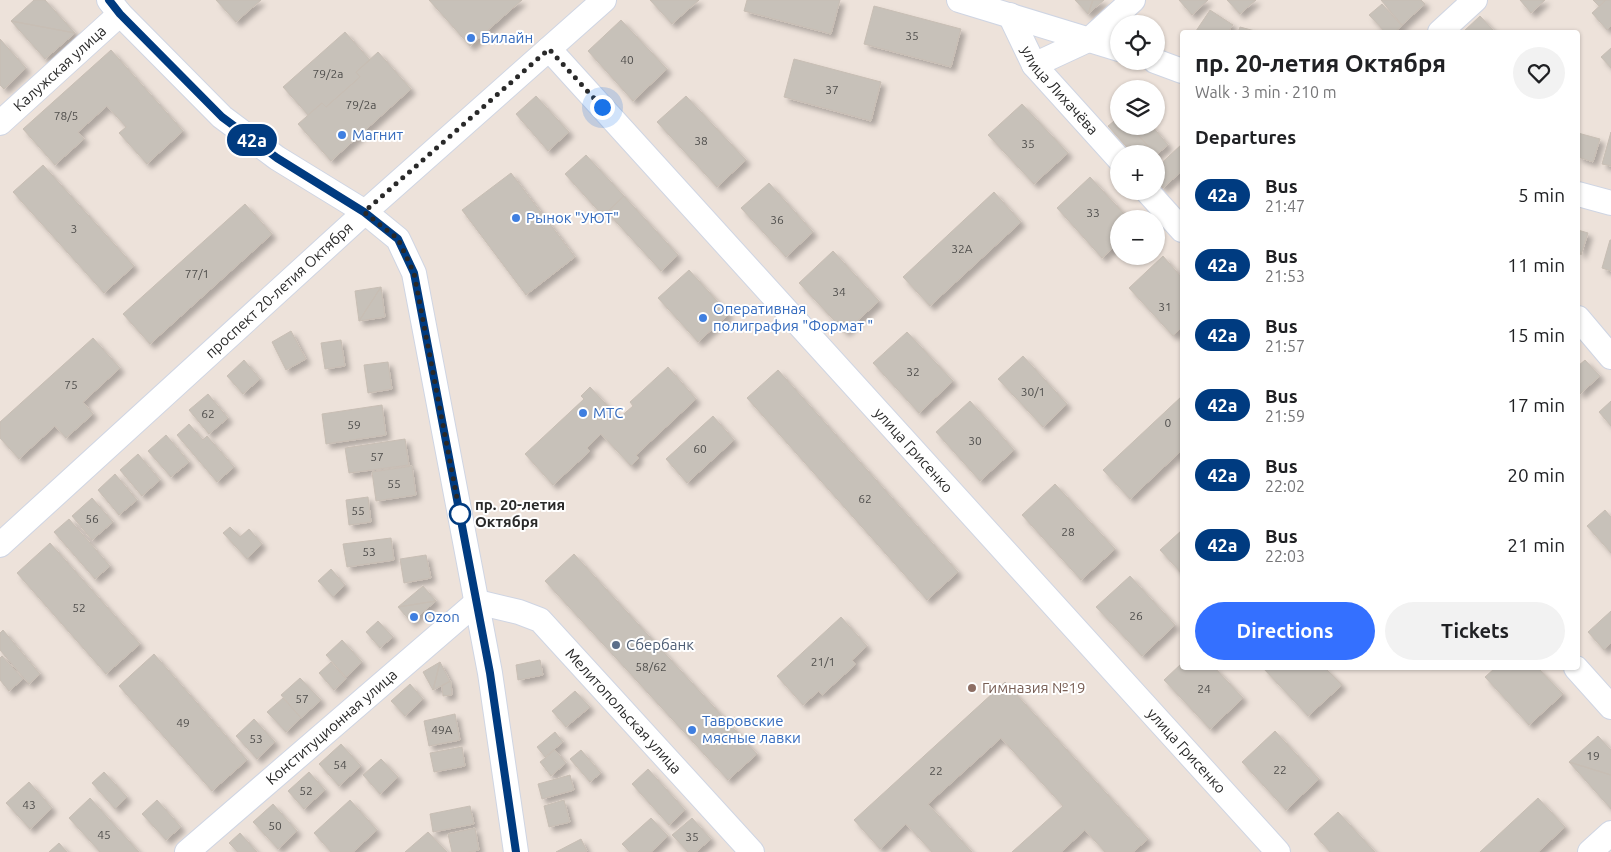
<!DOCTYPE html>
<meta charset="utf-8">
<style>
:root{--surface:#fff;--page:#f2f2f2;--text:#202124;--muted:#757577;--accent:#3470ff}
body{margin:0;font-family:Ubuntu,sans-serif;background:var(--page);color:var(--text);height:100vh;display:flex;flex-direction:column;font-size:19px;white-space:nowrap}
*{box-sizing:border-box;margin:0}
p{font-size:16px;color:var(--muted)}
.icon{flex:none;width:28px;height:28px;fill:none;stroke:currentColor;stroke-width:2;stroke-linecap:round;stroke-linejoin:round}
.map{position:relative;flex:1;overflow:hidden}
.details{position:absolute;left:1180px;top:30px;width:400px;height:640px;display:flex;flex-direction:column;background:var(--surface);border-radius:5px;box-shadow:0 1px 4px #0004}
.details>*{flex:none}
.badge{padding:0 10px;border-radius:16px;font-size:18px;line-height:32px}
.controls{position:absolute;left:1110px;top:15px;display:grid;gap:10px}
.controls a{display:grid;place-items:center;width:55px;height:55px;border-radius:50%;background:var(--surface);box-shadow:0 1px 4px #0004;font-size:25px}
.you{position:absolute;width:25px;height:25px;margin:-12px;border:4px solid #fff;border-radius:50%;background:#1a73e8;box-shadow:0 0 0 8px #1a73e833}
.map>.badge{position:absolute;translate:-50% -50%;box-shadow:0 0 0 2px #fff}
h2{padding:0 15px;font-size:19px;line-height:45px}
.round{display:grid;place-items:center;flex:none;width:52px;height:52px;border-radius:26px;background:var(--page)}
.head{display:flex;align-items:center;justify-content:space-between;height:85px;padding:0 15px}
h1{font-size:24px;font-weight:600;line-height:38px}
.primary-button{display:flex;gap:10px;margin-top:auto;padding:10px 15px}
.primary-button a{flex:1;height:58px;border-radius:30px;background:var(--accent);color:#fff;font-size:20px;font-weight:600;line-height:58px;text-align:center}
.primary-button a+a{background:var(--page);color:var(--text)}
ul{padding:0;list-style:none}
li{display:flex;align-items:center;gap:15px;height:70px;padding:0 15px}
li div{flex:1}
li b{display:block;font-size:19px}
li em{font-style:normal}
li .badge{min-width:55px;font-weight:700;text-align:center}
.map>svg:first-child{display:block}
</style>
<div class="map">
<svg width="1611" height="852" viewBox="0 0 1611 852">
<defs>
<filter id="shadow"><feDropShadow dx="4.5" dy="4.5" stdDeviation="2.5" flood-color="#0004"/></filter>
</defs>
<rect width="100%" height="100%" fill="#ede2da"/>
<path fill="#c7c1b9" stroke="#c8beb4" filter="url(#shadow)" d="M 34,0 L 45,0 L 75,33 L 11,21 Z
M 216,0 L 261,0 L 236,22 Z
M 429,0 L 522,0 L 470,46 Z
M 650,0 L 699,0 L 672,24 Z
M 747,0 L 840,0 L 831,34 L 744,11 Z
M 1075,0 L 1093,0 L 1088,14 Z
M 1093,0 L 1104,0 L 1088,14 Z
M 1179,0 L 1208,0 L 1192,15 Z
M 1227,0 L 1256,0 L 1240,14 Z
M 1381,0 L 1421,0 L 1425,4 L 1402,25 Z
M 1520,0 L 1545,0 L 1531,13 Z
M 1593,0 L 1606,0 L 1599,6 Z
M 1606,0 L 1611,0 L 1611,26 L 1607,30 L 1592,13 Z
M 1382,4 L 1402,26 L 1394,32 L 1385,32 L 1369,15 Z
M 874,6 L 961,29 L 951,67 L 864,44 Z
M 1210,10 L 1233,25 L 1228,32 L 1199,32 L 1196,31 Z
M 1480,16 L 1495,32 L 1463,32 Z
M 621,20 L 667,69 L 633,101 L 588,51 Z
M 11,21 L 75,33 L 45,59 Z
M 1240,27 L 1259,32 L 1238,32 Z
M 345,32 L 370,60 L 356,72 L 360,77 L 326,107 L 322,103 L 308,115 L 283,87 Z
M 0,39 L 26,68 L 4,89 L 0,85 Z
M 1611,48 L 1611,68 L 1601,57 Z
M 111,50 L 183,131 L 147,164 L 119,133 L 126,127 L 107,106 L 78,132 L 84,139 L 55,165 L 23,129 Z
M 378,52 L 411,89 L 331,161 L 298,124 L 322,103 L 326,107 L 360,77 L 356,72 Z
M 794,59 L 881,82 L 871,121 L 784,97 Z
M 536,96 L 569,132 L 548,151 L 516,114 Z
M 686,96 L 746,160 L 717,187 L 657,122 Z
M 1022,104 L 1068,153 L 1034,184 L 988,135 Z
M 1119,117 L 1119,126 L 1130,126 L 1155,154 L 1133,154 L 1108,126 Z
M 1130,126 L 1152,126 L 1168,145 L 1156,155 Z
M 1611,132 L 1611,166 L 1602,164 Z
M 1578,133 L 1600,139 L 1593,162 L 1578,157 Z
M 1182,144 L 1182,171 L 1163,188 L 1156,181 L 1156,168 Z
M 586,155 L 624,196 L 603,216 L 565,174 Z
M 43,165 L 134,266 L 104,293 L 13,192 Z
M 511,173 L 575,257 L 526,295 L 462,210 Z
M 1090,177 L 1129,219 L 1119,219 L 1119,242 L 1102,258 L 1057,208 Z
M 769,183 L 813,232 L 786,257 L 741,208 Z
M 994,192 L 1021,222 L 930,306 L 903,277 Z
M 624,196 L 678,255 L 661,271 L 607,212 Z
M 245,204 L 272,234 L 150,344 L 123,314 Z
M 1578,230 L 1588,233 L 1581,255 L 1578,246 Z
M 1610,240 L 1611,240 L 1611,271 L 1602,268 Z
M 833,251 L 879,301 L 845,332 L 799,283 Z
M 1163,256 L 1182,278 L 1182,327 L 1173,336 L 1129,288 Z
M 689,270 L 729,314 L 698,342 L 658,298 Z
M 381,287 L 385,317 L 359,321 Z
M 381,287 L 359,321 L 355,291 Z
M 291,331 L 306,359 L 286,370 L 272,342 Z
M 907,332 L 953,381 L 919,413 L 873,363 Z
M 93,338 L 120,368 L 83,402 L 93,414 L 66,438 L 55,426 L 19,459 L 0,438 L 0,422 Z
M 341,340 L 345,366 L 325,369 L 321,343 Z
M 1023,356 L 1067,404 L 1043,427 L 998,379 Z
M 244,360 L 260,379 L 243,394 L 227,376 Z
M 1585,360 L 1600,376 L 1580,394 L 1578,391 L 1578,366 Z
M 388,362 L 392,389 L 368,393 L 364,365 Z
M 668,367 L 696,399 L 636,455 L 639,458 L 631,466 L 601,434 L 587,448 L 590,451 L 553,485 L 525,454 L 584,399 L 581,396 L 590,387 L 619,418 L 633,406 L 630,402 Z
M 778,370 L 958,572 L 927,600 L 747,398 Z
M 208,394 L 228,418 L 209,434 L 189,410 Z
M 1182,396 L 1182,450 L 1130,499 L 1103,470 Z
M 970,401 L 1014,450 L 980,481 L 936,432 Z
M 1611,401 L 1611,426 L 1599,412 Z
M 382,405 L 386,435 L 326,444 L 322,414 Z
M 713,416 L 734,440 L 687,483 L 666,459 Z
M 189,424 L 203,440 L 207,436 L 234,467 L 217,482 L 177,435 Z
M 166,435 L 189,462 L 171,477 L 148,451 Z
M 405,439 L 409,465 L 349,473 L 345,448 Z
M 138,454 L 160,480 L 142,496 L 120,470 Z
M 412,466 L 416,495 L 376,501 L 372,472 Z
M 115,474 L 137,500 L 119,515 L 98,490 Z
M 1055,484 L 1115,549 L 1081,580 L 1022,515 Z
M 368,497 L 371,522 L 349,525 L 346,500 Z
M 92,498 L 113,522 L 92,540 L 72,516 Z
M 1605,510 L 1611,517 L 1611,553 L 1587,526 Z
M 69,519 L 110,566 L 95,579 L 54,532 Z
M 230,527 L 240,537 L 249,529 L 262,544 L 247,559 L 223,533 Z
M 1182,530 L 1182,574 L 1160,550 Z
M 391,538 L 394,560 L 347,567 L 343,544 Z
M 50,543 L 140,644 L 106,674 L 17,573 Z
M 574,554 L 757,754 L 728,780 L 545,581 Z
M 426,555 L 431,578 L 404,583 L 400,559 Z
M 331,569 L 345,585 L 333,597 L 318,581 Z
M 1130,576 L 1175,625 L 1142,656 L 1096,607 Z
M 423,586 L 436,601 L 398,607 Z
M 436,601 L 411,622 L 398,607 Z
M 1611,611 L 1611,643 L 1604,650 L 1588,632 Z
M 841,617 L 867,646 L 852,660 L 856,664 L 822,695 L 819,691 L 803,705 L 777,676 Z
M 378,621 L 393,637 L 380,648 L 366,632 Z
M 3,630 L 40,674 L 29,684 L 0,650 L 0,633 Z
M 342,640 L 362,662 L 346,677 L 326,655 Z
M 154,654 L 247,760 L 212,791 L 119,686 Z
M 2,656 L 23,679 L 9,691 L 0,680 L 0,658 Z
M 540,660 L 543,675 L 518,680 L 516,665 Z
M 331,662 L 346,679 L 334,690 L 319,673 Z
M 440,662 L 433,690 L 423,672 Z
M 440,662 L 450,681 L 433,690 Z
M 1182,663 L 1182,668 L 1215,668 L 1243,698 L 1210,729 L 1164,680 Z
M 1263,668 L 1325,668 L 1342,685 L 1308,716 Z
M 1495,668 L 1538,668 L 1563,694 L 1529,725 L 1485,677 Z
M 300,678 L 321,700 L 301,718 L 281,695 Z
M 451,681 L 452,695 L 443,696 L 442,686 Z
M 1005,682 L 1148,839 L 1133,852 L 1105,852 L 1085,830 L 1061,852 L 1012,852 L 1063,806 L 1001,738 L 928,804 L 972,852 L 932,852 L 906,824 L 880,849 L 854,820 Z
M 410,684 L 423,699 L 405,716 L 391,701 Z
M 575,691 L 590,707 L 566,727 L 552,711 Z
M 283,698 L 301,718 L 286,732 L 267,712 Z
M 455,714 L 460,740 L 429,746 L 424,721 Z
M 254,719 L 275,742 L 257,759 L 236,736 Z
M 1275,731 L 1319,779 L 1286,810 L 1242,762 Z
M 555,732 L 563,742 L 545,757 L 537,747 Z
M 1598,736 L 1611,750 L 1611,775 L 1569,762 Z
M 341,744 L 361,766 L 339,786 L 319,764 Z
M 462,747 L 465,766 L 434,772 L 430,753 Z
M 555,750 L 566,763 L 551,776 L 540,762 Z
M 581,750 L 601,773 L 590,782 L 570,759 Z
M 381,759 L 398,777 L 380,794 L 363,775 Z
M 1569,762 L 1611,775 L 1611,809 Z
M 648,769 L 685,810 L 669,825 L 632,784 Z
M 104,772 L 127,797 L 115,809 L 92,783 Z
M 309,772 L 325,790 L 304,809 L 288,791 Z
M 570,775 L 574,790 L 542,799 L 538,784 Z
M 29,782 L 52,808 L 30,829 L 6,803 Z
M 90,798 L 139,852 L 100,852 L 69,818 Z
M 1538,798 L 1565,827 L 1538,852 L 1480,852 Z
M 157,800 L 181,827 L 166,840 L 142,814 Z
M 350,800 L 377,830 L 353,852 L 331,852 L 314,833 Z
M 564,800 L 570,822 L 549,827 L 544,806 Z
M 273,804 L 297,831 L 278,849 L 253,822 Z
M 470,806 L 474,824 L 433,832 L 430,814 Z
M 1338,812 L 1375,852 L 1330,852 L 1314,834 Z
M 651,818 L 668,836 L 651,852 L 630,852 L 622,844 Z
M 692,818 L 711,839 L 696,852 L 688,852 L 672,835 Z
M 475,828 L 479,850 L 468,852 L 452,852 L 448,834 Z
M 428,832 L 447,852 L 405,852 Z
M 240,833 L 257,852 L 238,852 L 229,843 Z
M 581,839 L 587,851 L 585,852 L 556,852 Z
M 59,843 L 67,852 L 49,852 Z"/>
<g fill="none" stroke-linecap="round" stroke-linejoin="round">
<defs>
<g id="minor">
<path d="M 109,0 L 120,14 L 222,117 L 277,158 L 365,212 L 398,239 L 414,273 L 490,673 L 516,852"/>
<path d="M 959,0 L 1119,49"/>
<path id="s1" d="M 1010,15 L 1034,65 L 1119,159"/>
<path d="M 1440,32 L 1475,0"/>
<path id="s2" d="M 549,49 L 1278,852"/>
<path d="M 1155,61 L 1182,71"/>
<path d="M 1034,65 L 1090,39 L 1133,0"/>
<path id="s3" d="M 0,123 L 120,14"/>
<path d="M 1147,191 L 1182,230"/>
<path d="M 1578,194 L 1611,203"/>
<path d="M 1578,318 L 1611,357"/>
<path id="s4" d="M 0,545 L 365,212 L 604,0"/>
<path d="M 1576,668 L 1611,707"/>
<path id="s5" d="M 187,852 L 477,602 L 519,612 L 540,620 L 752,852"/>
<path d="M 1590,852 L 1611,833"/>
</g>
</defs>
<use href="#minor" stroke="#cfd5e3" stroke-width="26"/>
<use href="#minor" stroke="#fff" stroke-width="24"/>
</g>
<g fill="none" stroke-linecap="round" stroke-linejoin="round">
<defs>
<path id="line" d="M 109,0 L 120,14 L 222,117 L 277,158 L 364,212 L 398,239 L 414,273 L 490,673 L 516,852"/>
</defs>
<use href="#line" stroke="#fff" stroke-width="11"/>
<use href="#line" stroke="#003b80" stroke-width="8"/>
<path stroke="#292929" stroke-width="5" stroke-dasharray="0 9" d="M 460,514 L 414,273 L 398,239 L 364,212 L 549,49 L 602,107"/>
</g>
<g fill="#3f7fe0" stroke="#fff" stroke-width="2">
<circle cx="471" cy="38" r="5"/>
<circle cx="342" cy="135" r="5"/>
<circle cx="516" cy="218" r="5"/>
<circle cx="703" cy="318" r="5"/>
<circle cx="583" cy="413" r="5"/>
<circle cx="414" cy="617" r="5"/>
<circle cx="692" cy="730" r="5"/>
</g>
<circle fill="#fff" stroke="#003b80" stroke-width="2.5" cx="460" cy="514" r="10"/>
<circle fill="#5c6f8a" stroke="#fff" stroke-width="2" cx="616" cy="645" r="5"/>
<circle fill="#8d6e63" stroke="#fff" stroke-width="2" cx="972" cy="688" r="5"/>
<g text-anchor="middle" stroke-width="4" stroke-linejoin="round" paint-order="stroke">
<g font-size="12" fill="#504f4d">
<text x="912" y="40">35</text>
<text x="627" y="64">40</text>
<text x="328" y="78">79/2а</text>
<text x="832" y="94">37</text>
<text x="361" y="109">79/2а</text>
<text x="66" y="120">78/5</text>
<text x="701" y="145">38</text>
<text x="1028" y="148">35</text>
<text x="1093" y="217">33</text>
<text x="777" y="224">36</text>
<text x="74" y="233">3</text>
<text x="962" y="253">32А</text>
<text x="197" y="278">77/1</text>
<text x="839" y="296">34</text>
<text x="1165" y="311">31</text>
<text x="913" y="376">32</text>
<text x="71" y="389">75</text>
<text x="1033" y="396">30/1</text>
<text x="208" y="418">62</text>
<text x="1168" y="427">0</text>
<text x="354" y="429">59</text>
<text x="975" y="445">30</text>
<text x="700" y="453">60</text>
<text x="377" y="461">57</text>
<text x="394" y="488">55</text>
<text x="865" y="503">62</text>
<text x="358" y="515">55</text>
<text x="92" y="523">56</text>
<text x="1068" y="536">28</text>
<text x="369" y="556">53</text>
<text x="79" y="612">52</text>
<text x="1136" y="620">26</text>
<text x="823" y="666">21/1</text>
<text x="651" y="671">58/62</text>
<text x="1204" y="693">24</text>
<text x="302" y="703">57</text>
<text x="183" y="727">49</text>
<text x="442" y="734">49А</text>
<text x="256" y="743">53</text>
<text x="1593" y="760">19</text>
<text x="340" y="769">54</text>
<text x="1280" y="774">22</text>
<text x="936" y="775">22</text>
<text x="306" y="795">52</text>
<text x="29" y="809">43</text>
<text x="275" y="830">50</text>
<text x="104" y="839">45</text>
<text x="692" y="841">35</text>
</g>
<g font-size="15" fill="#366cbe" stroke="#fff" text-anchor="start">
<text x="481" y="43">Билайн</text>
<text x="352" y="140">Магнит</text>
<text x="526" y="223">Рынок "УЮТ"</text>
<text x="713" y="314">Оперативная<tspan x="713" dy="17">полиграфия "Формат "</tspan></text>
<text x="593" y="418">МТС</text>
<text x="424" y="622">Ozon</text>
<text x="702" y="726">Тавровские<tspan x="702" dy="17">мясные лавки</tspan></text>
</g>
<g font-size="15" fill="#292929" stroke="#fff">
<text dy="5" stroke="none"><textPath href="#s3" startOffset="81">Калужская улица</textPath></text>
<text dy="5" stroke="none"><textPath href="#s1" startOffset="91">улица Лихачёва</textPath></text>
<text dy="5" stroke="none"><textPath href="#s4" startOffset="378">проспект 20-летия Октября</textPath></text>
<text dy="5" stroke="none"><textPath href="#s2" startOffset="542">улица Грисенко</textPath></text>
<text dy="5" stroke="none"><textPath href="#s5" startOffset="572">Мелитопольская улица</textPath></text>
<text dy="5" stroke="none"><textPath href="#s5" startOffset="191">Конституционная улица</textPath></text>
<text dy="5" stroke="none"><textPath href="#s2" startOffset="948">улица Грисенко</textPath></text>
</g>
<g font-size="15" font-weight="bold" fill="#292929" stroke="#fff" text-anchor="start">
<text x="475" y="510">пр. 20-летия<tspan x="475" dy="17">Октября</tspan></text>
</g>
<g font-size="15" fill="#4e5e75" stroke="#fff" text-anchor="start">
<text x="626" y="650">Сбербанк</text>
</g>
<g font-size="15" fill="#785e54" stroke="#fff" text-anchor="start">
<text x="982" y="693">Гимназия №19</text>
</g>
</g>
</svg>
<div class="controls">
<a><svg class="icon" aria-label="locate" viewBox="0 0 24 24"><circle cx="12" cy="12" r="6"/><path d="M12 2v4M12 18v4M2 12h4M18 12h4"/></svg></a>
<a><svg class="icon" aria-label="layers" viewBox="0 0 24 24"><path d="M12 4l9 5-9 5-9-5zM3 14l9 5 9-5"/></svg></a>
<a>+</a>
<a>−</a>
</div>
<div class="you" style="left:602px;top:107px"></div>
<b class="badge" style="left:252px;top:140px;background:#003b80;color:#fff">42a</b>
<section class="details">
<div class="head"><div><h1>пр. 20-летия Октября</h1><p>Walk · 3 min · 210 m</p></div><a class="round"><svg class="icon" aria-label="heart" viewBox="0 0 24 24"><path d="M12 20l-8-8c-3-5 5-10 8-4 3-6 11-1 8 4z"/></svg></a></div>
<h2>Departures</h2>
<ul>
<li><span class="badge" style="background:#003b80;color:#fff">42a</span><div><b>Bus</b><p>21:47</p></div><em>5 min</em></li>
<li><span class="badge" style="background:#003b80;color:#fff">42a</span><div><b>Bus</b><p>21:53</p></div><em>11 min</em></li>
<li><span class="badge" style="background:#003b80;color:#fff">42a</span><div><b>Bus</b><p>21:57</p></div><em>15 min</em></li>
<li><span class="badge" style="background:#003b80;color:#fff">42a</span><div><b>Bus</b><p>21:59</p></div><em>17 min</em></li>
<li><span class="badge" style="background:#003b80;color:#fff">42a</span><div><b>Bus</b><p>22:02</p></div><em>20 min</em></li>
<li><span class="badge" style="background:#003b80;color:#fff">42a</span><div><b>Bus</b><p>22:03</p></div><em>21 min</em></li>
</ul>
<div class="primary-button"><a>Directions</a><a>Tickets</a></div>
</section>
</div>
